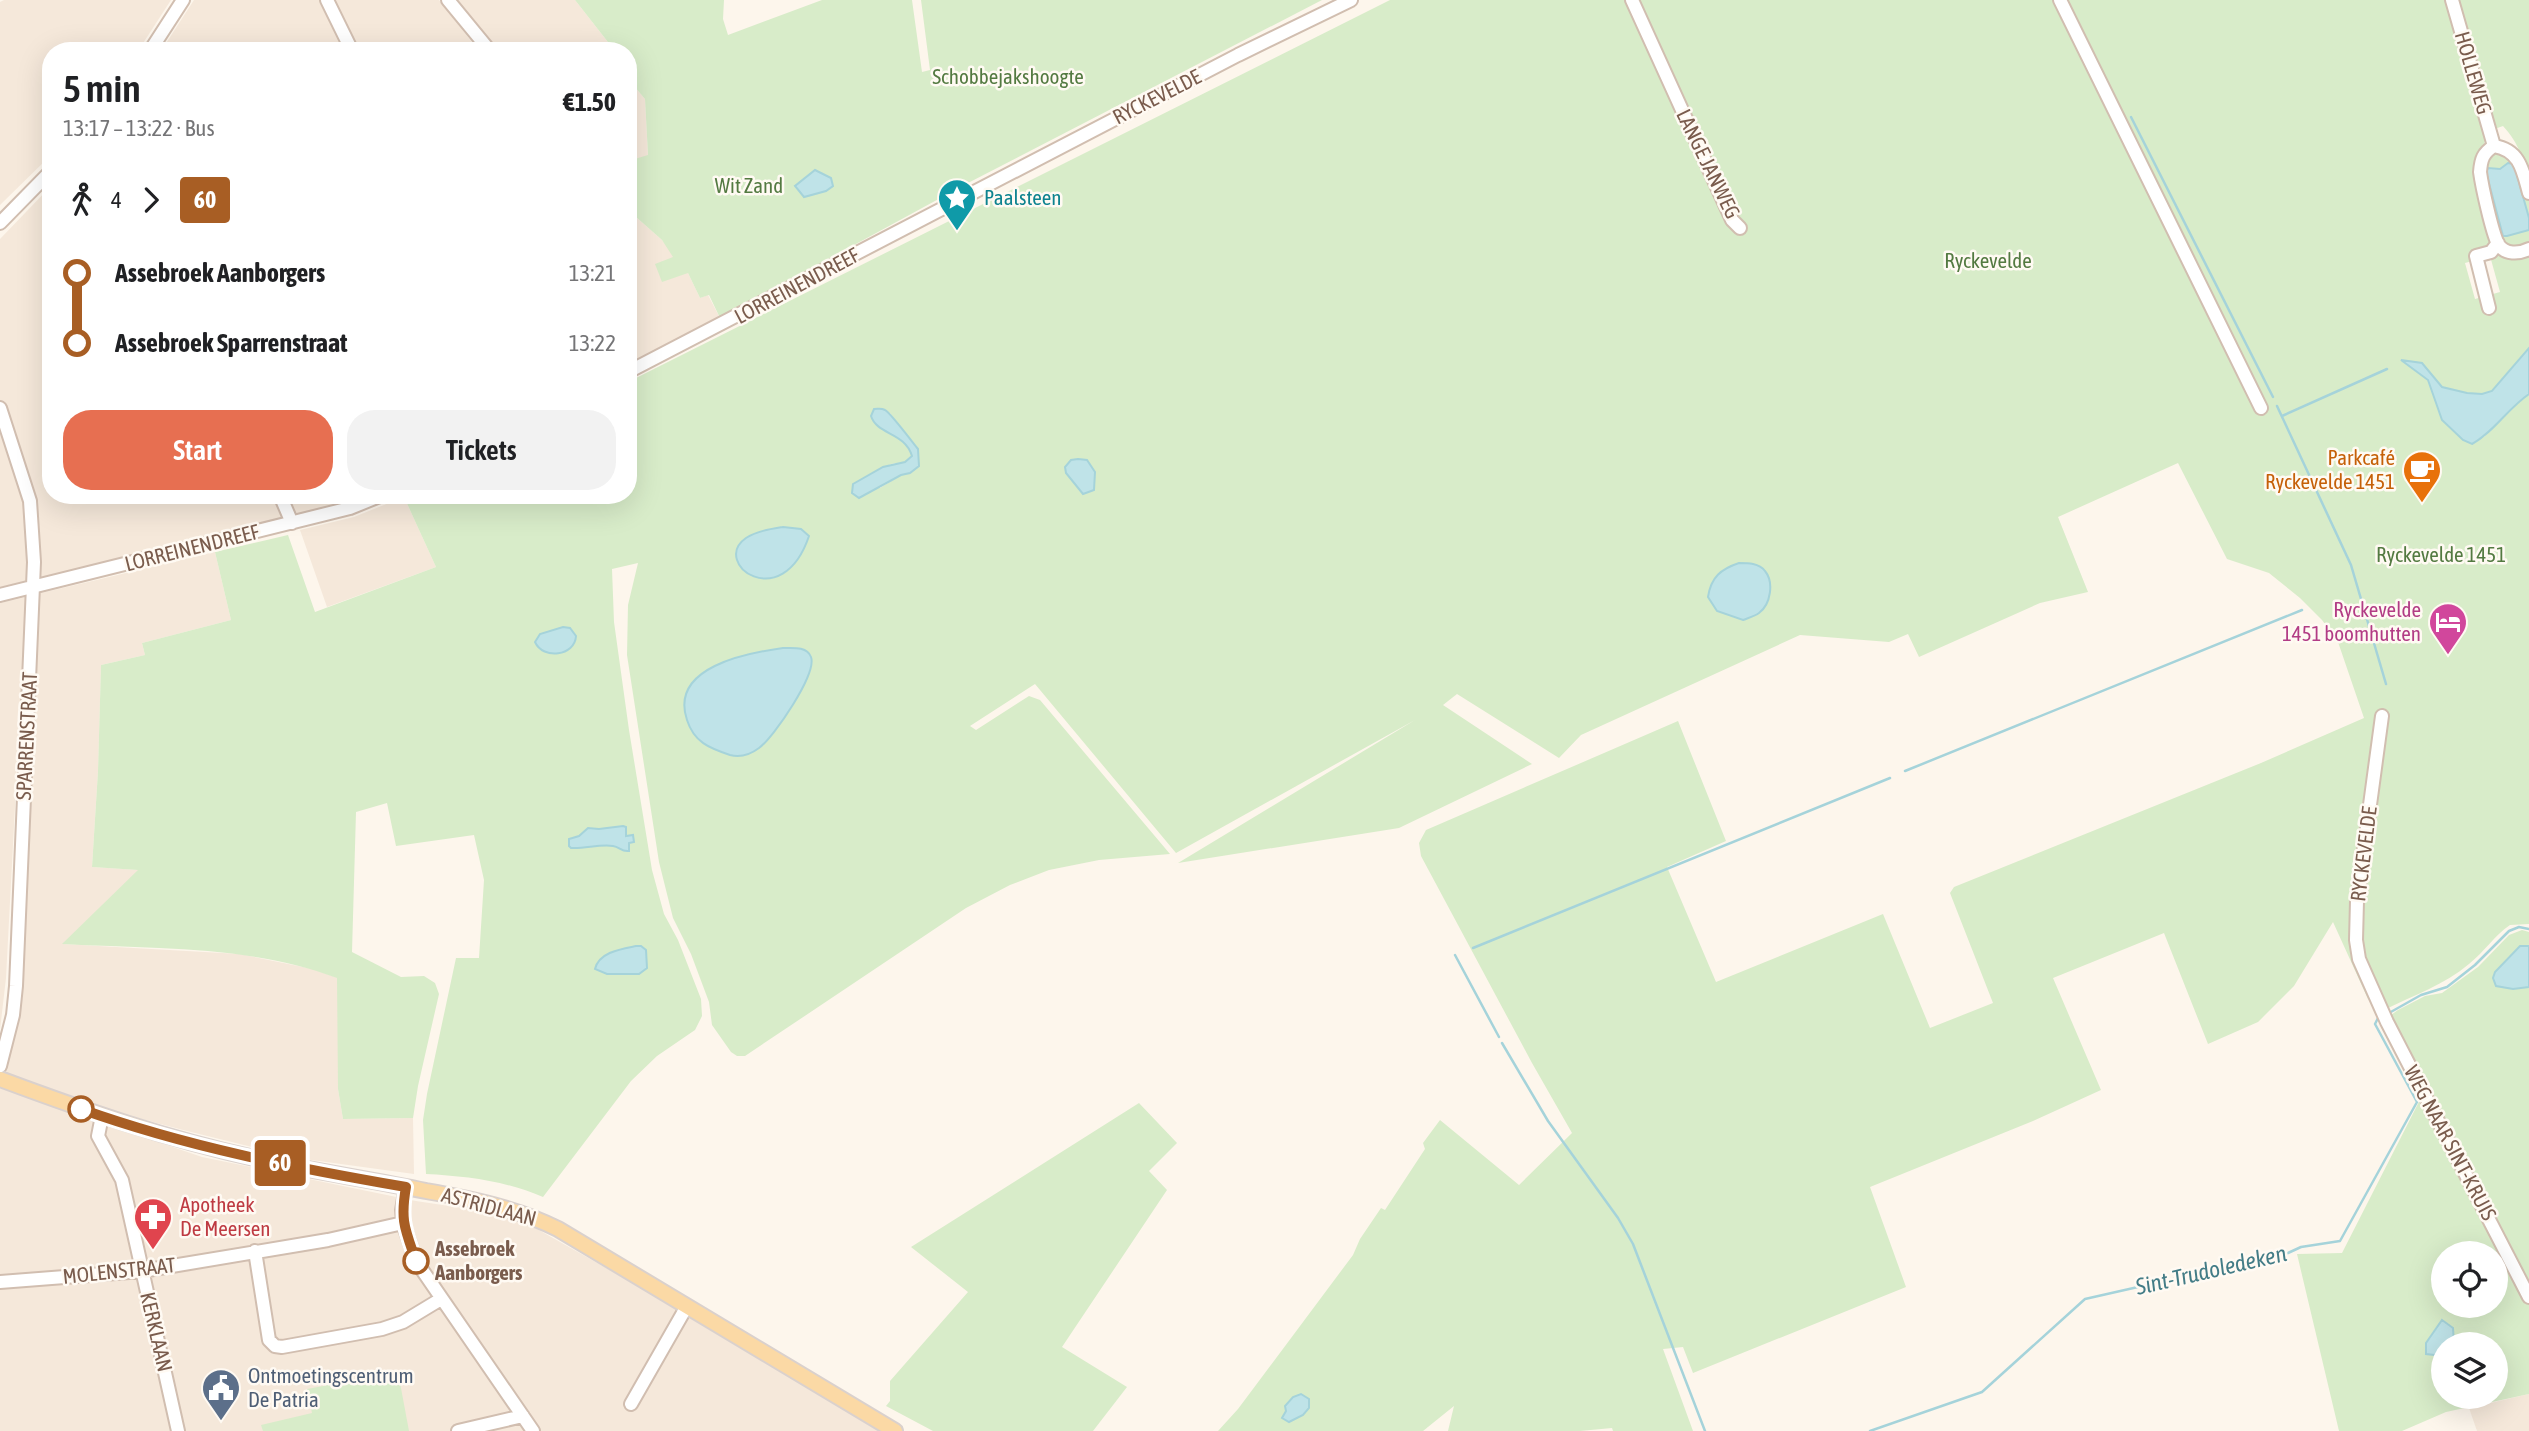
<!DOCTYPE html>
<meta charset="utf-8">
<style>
:root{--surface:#fff;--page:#f2f2f2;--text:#202124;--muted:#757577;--accent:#e76f51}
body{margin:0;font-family:"Asap Condensed",sans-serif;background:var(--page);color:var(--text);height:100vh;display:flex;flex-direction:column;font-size:26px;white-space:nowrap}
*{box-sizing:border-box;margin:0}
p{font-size:23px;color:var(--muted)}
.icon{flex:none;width:38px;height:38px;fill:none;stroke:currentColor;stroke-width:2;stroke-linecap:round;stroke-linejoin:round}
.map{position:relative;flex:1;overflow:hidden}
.side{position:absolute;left:42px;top:42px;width:595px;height:462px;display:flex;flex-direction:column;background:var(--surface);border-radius:28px;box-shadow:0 7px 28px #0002}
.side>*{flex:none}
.badge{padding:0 14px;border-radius:5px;font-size:24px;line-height:46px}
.controls{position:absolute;left:2431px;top:1241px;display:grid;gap:14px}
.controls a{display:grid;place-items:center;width:77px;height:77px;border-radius:50%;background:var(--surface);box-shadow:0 7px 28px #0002;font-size:35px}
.map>.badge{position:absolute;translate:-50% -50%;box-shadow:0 0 0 4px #fff}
.legs{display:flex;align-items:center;gap:10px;height:77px;padding:0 21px;font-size:23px}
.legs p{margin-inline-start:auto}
.head{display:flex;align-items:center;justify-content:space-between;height:119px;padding:0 21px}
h1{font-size:38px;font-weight:600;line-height:52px}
.primary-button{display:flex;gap:14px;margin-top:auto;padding:14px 21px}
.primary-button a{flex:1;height:80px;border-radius:28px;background:var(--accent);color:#fff;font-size:28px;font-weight:600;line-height:80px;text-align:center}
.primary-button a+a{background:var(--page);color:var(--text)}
ul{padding:0 21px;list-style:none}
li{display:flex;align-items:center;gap:24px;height:70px;font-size:26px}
li i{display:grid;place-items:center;width:10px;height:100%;margin:0 9px;background:currentColor}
li i::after{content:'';width:18px;height:18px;margin:-9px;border:5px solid;border-radius:50%;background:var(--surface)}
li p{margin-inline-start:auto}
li:first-child i{background:linear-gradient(#0000 50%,currentColor 0)}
li:last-child i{background:linear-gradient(currentColor 50%,#0000 0)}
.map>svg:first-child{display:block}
</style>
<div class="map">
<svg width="2529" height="1431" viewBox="0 0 2529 1431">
<rect width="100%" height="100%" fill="#fdf6ec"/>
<path fill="#f5e8da" d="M 4,0 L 171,0 L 138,51 L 51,51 L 51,155 L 0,205 L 0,2 Z
M 194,0 L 439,0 L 479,51 L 161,51 Z
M 457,0 L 575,0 L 615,51 L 497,51 Z
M 628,79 L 645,99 L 648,156 L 628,161 Z
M 51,186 L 51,495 L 363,495 L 347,502 L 210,537 L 0,587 L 0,239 Z
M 628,201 L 636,217 L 662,240 L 688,273 L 700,298 L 708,295 L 720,318 L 628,364 Z
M 404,497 L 436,567 L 327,607 L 300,530 L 354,517 Z
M 215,552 L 231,620 L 142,643 L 145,655 L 101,665 L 98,771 L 92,867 L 139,870 L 63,944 L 240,954 L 313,969 L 338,978 L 338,1089 L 343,1119 L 413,1118 L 414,1174 L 297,1158 L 183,1130 L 123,1114 L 6,1073 L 19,1013 L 37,594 Z
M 26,597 L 6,978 L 0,1030 L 0,603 Z
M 0,1088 L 202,1157 L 416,1201 L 489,1212 L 537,1229 L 681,1310 L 884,1431 L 0,1431 Z
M 2529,1394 L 2529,1431 L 2477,1431 L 2469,1408 Z"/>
<path fill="#d8ecc9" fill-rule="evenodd" d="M 575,0 L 724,0 L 723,19 L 728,35 L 822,0 L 912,0 L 922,72 L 930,70 L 921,0 L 1322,0 L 968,183 L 720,318 L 709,295 L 700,298 L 688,273 L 662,282 L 655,264 L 673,257 L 662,240 L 636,217 L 628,201 L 628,161 L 648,155 L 645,99 L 628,79 L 628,51 L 615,51 Z
M 1390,0 L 2529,0 L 2529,181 C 2522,157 2520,145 2503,126 L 2486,132 L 2484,147 L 2479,156 L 2501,242 L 2483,164 L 2493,153 L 2501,152 L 2519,165 L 2529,201 L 2529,348 L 2492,391 L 2482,394 L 2467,393 L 2442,387 L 2422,363 L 2402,361 C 2410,367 2424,374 2429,382 C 2451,424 2429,423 2484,437 L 2496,422 L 2529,394 L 2529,924 L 2510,925 C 2494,936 2484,952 2469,964 C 2444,985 2414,995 2386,1009 L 2368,999 L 2333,922 L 2294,986 L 2258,1022 L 2208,1044 L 2164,933 L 2053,978 L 2101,1090 L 2033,1121 L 1870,1187 L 1906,1287 L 1693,1373 L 1683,1347 L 1663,1349 L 1693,1431 L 1613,1431 L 1612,1428 L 1580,1431 L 1448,1431 L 1454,1406 L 1423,1431 L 1218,1431 L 1238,1409 L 1353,1255 L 1360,1239 L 1381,1208 L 1385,1210 L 1425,1149 L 1423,1143 L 1440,1120 L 1519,1185 L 1572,1133 L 1532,1063 L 1421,856 L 1419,843 L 1426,830 L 1678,721 L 1726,841 L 1667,867 L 1716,982 L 1883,914 L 1930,1028 L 1993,1003 L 1950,893 L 1954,887 L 2261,763 L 2364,718 L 2338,642 L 2322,620 L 2300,598 L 2269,573 L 2227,559 L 2178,463 L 2058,517 L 2088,592 L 2040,603 L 1919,657 L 1908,634 L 1889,642 L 1800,635 L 1581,735 L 1559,758 L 1457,694 L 1443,705 L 1532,764 L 1399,828 L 1178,863 L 1415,720 L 1176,853 L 1035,684 L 970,726 L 976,730 L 1029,696 L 1040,700 L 1170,854 L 1099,860 L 1049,870 L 1010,885 L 966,908 L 745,1056 L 737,1056 L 731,1052 L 712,1025 L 709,1002 L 691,954 L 673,918 L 659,862 L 627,655 L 628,605 L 638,563 L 612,569 L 614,622 L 629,730 L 652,870 L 664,914 L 678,940 L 701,999 L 702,1016 L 695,1030 L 657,1056 L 631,1081 L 543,1197 C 506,1181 466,1176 426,1174 L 423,1120 L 427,1094 L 456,958 L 479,958 L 484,880 L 474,835 L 396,846 L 387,803 L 356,812 L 352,952 L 401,977 L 424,976 L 435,983 L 439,994 L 418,1086 L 413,1118 L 343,1119 L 338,1089 L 337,978 C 250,945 154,949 62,944 L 138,870 L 92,867 L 98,771 L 101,665 L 145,655 L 142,643 L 231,620 L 215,552 L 288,535 L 315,612 L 436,567 L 404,497 L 408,495 L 628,495 L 628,382 ZM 2490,256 L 2500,292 L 2475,299 L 2465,263 ZM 890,413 L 905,435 L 918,449 L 910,473 L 901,475 L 880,488 L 871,474 L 891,464 L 905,462 L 912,456 L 910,446 L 888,430 Z
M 2522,930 L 2529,932 L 2529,1394 L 2446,1412 L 2402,1431 L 2339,1431 L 2297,1254 L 2342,1253 L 2424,1092 L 2388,1021 L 2391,1015 L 2398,1010 L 2425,996 L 2442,993 L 2478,967 L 2509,935 ZM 2443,1253 L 2496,1253 L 2496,1306 L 2443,1306 ZM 2443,1344 L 2496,1344 L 2496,1396 L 2443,1396 Z
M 1139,1103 L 1177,1143 L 1149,1171 L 1167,1190 L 1062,1347 L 1127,1387 L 1093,1431 L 933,1431 L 886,1406 L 890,1401 L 890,1381 L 968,1292 L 911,1247 Z
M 398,1372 L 409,1431 L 263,1431 L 261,1425 L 312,1413 L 307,1389 Z"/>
<path fill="#bfe3e8" stroke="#a5d3da" stroke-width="2" d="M 2508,163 L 2513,164 L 2515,168 L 2529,218 L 2529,230 L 2507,236 L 2503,236 L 2486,172 L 2488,168 L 2500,169 Z
M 815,170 L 831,178 L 833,186 L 826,191 L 804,197 L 795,186 Z
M 2529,348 L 2529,394 C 2508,408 2494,432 2472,444 L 2463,440 L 2442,420 L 2428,380 L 2401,360 L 2422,363 L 2442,387 L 2467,393 L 2482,394 L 2492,391 Z
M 874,409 C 879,409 881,408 885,410 C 889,411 913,443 918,449 L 919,466 L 910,473 L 901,475 L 859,498 L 852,493 L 853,484 L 883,467 L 905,462 L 912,456 C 905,432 877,435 871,416 Z
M 1078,459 L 1087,460 L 1095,472 L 1094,490 L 1083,494 L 1066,473 L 1065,467 L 1071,460 Z
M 783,527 L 801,529 L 809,536 C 782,616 710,563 746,538 C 757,531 771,529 783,527 Z
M 1739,563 C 1748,563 1759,563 1765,571 C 1774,582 1771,604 1759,613 C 1755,616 1748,618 1743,620 L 1717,611 L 1708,597 C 1711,577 1721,569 1739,563 Z
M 563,627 L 570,628 L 576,636 C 575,656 543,660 535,642 L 540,634 Z
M 783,648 C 792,648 807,646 811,657 C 817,674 774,737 759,748 C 751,754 741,758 730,755 C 709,748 694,742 687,720 C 669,667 747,653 783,648 Z
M 623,826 L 626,827 L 626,836 L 633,835 L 634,842 L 629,843 L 629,851 C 621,852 620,847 613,846 C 599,844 585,849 571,848 L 569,846 L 569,839 L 579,836 L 588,828 L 599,829 Z
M 636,946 L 641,946 L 646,950 L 647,968 L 639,974 L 607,974 L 595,969 C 599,952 621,949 636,946 Z
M 2520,946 L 2529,946 L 2529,987 L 2513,989 L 2496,986 L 2493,978 L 2495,972 Z
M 2442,1320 L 2453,1328 L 2454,1344 L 2443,1344 L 2443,1356 L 2426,1354 L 2426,1343 Z
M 1301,1394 L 1309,1399 L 1309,1408 L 1303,1415 L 1289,1422 L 1282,1418 L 1286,1411 L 1285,1406 L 1293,1397 Z"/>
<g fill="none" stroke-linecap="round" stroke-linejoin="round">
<path stroke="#a5d3da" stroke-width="2.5" d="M 2131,117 L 2273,397
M 2277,406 L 2351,565 L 2386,684
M 2282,416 L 2387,369
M 1905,771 L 2302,610
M 1473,948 L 1890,778
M 1455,955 L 1499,1037
M 2389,1013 L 2421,995 L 2447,987 L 2475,965 L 2509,931 L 2519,927 L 2529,929
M 1502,1043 L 1548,1121 L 1618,1218 L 1633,1244 L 1705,1431
M 1870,1431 L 1982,1392 L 2085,1299 L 2288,1253 L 2301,1247 L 2340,1241 L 2417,1102 L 2375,1024 L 2378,1018"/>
<defs>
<path id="minor" d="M 327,0 L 352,51
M 448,0 L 490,51
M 1632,0 L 1732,220 L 1740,228
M 2060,0 L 2261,408
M 2452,0 L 2494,146
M 150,51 L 183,0
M 2529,193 C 2523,171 2520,150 2494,146 C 2483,153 2481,159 2480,172 C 2482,187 2492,232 2498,244 C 2505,255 2519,254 2529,249
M 0,223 L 51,171
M 2489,308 L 2476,256 L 2491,252 L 2498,243
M 628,372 L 1238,55 L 1351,0
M 0,408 L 30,501 L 34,562 L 16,986 L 13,1015 L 0,1066
M 280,495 L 292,523
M 0,595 L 350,508 L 382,495
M 2382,716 L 2357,901 L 2356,940 L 2359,959 L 2387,1022 L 2529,1297
M 102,1116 L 98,1136 L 122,1180 L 178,1431
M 406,1187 L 402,1210 L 403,1223 L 416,1261 L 533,1431
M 255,1251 L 269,1340 L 275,1346 L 282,1347 L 382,1329 L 403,1322 L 441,1299
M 0,1282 L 142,1271 L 328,1240 L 403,1223
M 631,1404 L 687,1306
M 458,1431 L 523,1416"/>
<path id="major" d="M 0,1079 C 83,1110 167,1139 254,1158 C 311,1171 369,1179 426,1191 C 472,1199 516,1208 558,1229 L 895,1431"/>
</defs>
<use href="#minor" stroke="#d1beb0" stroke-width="16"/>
<use href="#major" stroke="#dad1cd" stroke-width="18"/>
<use href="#minor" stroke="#fff" stroke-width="12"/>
<use href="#major" stroke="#fbd9a5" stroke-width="14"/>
</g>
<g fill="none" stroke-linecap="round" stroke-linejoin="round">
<defs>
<path id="line-1" d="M 81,1109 C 187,1147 296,1168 406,1187 C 400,1221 405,1229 416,1261"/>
</defs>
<use href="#line-1" stroke="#fff" stroke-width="16"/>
<use href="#line-1" stroke="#a85e24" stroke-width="10"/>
</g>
<defs>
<symbol id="sight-pin" viewBox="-11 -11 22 30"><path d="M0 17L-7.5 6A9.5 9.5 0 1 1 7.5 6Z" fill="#0f9aa8" stroke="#fffaf3"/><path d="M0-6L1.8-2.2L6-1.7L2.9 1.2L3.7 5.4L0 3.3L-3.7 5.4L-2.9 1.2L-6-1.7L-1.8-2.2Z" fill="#fff"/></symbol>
<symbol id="cafe-pin" viewBox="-11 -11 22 30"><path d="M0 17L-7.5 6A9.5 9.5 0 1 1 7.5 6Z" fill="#e8710a" stroke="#fffaf3"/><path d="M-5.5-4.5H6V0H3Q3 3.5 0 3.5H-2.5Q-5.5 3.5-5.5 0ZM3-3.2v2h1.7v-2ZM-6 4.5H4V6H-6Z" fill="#fff"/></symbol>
<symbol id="hotel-pin" viewBox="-11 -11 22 30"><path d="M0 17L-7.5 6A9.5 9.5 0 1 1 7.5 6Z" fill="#d1479c" stroke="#fffaf3"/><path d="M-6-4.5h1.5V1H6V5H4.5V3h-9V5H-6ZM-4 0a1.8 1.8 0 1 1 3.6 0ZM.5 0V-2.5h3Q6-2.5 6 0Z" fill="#fff"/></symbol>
<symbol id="pharmacy-pin" viewBox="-11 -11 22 30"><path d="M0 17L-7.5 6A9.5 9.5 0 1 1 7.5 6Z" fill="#e0444e" stroke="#fffaf3"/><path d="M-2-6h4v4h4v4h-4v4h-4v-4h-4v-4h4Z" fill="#fff"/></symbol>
<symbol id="civic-pin" viewBox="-11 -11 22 30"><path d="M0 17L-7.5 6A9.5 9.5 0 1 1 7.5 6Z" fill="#5c6f8a" stroke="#fffaf3"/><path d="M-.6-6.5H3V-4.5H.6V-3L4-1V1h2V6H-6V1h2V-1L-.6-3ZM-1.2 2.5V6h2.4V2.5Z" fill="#fff"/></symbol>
</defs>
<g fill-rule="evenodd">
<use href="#sight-pin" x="935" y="176" width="44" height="60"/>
<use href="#cafe-pin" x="2400" y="448" width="44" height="60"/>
<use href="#hotel-pin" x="2426" y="600" width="44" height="60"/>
<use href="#pharmacy-pin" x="131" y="1195" width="44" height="60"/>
<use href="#civic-pin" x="199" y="1366" width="44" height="60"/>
</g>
<g fill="#fff" stroke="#a85e24" stroke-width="3.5">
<circle cx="81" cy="1109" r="12"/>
<circle cx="416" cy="1261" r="12"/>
</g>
<g text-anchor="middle" stroke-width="5" stroke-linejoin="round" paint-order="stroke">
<g font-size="21" fill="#7a5c4d" stroke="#fffaf3">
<text transform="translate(2473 73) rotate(74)" y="7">HOLLEWEG</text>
<text transform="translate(1157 97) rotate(-27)" y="7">RYCKEVELDE</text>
<text transform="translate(1708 164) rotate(64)" y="7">LANGE JANWEG</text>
<text transform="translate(797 286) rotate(-28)" y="7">LORREINENDREEF</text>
<text transform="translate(192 548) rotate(-14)" y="7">LORREINENDREEF</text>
<text transform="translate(27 736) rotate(-87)" y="7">SPARRENSTRAAT</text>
<text transform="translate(2364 854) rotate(-83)" y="7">RYCKEVELDE</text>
<text transform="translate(2450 1143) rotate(62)" y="7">WEG NAAR SINT-KRUIS</text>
<text transform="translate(489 1207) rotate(15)" y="7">ASTRIDLAAN</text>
<text transform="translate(119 1271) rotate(-6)" y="7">MOLENSTRAAT</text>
<text transform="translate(156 1332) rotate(77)" y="7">KERKLAAN</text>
</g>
<g font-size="21" fill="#537a41" stroke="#fffaf3">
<text x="1008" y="84">Schobbejakshoogte</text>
<text x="749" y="193">Wit Zand</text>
<text x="1988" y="268">Ryckevelde</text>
<text x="2441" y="562">Ryckevelde 1451</text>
</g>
<g font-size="21" fill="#0d838f" stroke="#fffaf3" text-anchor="start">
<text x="984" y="205">Paalsteen</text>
</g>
<g font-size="21" fill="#c56008" stroke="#fffaf3" text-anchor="end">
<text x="2395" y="465">Parkcafé<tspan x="2395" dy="24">Ryckevelde 1451</tspan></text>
</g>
<g font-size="21" fill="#b23c85" stroke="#fffaf3" text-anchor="end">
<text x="2421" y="617">Ryckevelde<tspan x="2421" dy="24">1451 boomhutten</tspan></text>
</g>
<g font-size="21" fill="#be3a42" stroke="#fffaf3" text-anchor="start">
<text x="180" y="1212">Apotheek<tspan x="180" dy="24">De Meersen</tspan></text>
</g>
<g font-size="21" font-weight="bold" fill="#7a5c4d" stroke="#fffaf3" text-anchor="start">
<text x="435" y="1256">Assebroek<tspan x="435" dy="24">Aanborgers</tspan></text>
</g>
<g font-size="21" fill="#4e5e75" stroke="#fffaf3" text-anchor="start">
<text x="248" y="1383">Ontmoetingscentrum<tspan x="248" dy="24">De Patria</tspan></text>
</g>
<g font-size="23" font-style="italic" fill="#437c86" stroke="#fffaf3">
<text transform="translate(2211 1270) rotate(-13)" y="8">Sint-Trudoledeken</text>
</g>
</g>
</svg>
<div class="controls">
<a><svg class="icon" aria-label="locate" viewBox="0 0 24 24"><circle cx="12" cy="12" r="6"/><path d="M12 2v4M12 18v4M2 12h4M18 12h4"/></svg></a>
<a><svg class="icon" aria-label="layers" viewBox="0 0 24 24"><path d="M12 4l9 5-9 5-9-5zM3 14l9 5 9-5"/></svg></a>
</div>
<b class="badge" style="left:280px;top:1163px;background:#a85e24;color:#fff">60</b>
<section class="side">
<div class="head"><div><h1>5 min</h1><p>13:17 – 13:22 · Bus</p></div><b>€1.50</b></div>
<div class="legs"><svg class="icon" aria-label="walk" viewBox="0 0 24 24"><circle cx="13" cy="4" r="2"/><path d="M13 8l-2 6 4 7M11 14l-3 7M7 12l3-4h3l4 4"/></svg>4<svg class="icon" aria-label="forward" viewBox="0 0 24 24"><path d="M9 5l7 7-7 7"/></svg><b class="badge" style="background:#a85e24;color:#fff">60</b></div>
<ul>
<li><i style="color:#a85e24"></i><b>Assebroek Aanborgers</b><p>13:21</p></li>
<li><i style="color:#a85e24"></i><b>Assebroek Sparrenstraat</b><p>13:22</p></li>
</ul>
<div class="primary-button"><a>Start</a><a>Tickets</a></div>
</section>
</div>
